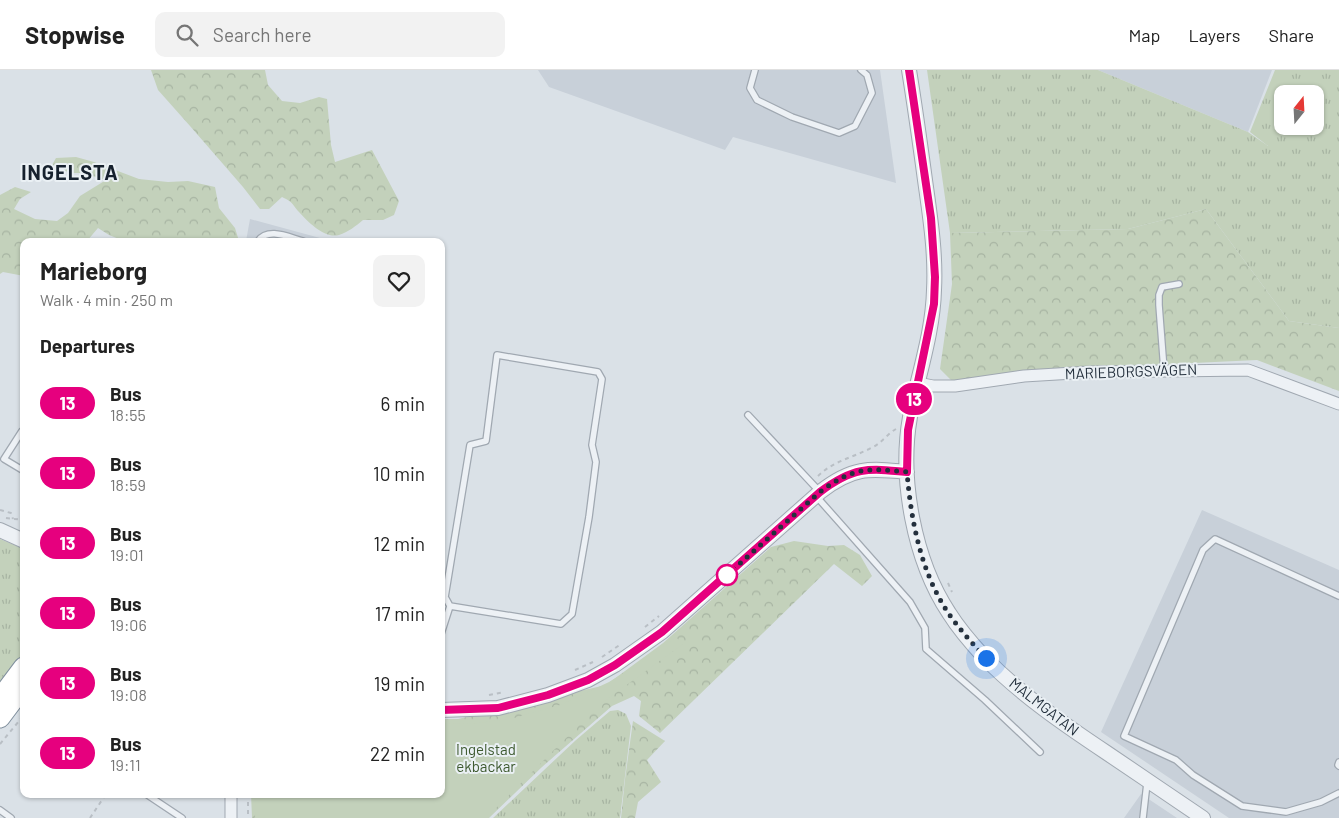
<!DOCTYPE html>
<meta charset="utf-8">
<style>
:root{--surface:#fff;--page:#f2f2f2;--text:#222;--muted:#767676;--line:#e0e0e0}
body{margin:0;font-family:Barlow,sans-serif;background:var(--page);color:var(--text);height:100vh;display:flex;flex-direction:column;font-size:19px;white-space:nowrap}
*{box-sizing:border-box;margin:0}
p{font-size:16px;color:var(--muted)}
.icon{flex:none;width:28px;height:28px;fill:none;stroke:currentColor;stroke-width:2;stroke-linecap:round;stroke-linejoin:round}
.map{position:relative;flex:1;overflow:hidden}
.panel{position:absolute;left:20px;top:168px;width:425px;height:560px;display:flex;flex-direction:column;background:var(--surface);border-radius:10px;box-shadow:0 1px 4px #0004}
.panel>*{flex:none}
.badge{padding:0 10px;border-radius:16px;font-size:18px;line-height:32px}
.needle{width:32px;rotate:18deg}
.controls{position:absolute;left:1274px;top:15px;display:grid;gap:10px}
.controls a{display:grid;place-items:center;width:50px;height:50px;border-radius:10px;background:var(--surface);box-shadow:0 1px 4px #0004;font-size:25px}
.you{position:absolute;width:25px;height:25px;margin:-12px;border:4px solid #fff;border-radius:50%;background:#1a73e8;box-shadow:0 0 0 8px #1a73e833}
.map>.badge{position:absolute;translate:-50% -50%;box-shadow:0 0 0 2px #fff}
h2{padding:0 20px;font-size:19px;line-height:45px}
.round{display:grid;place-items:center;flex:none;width:52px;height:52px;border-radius:10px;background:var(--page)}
.head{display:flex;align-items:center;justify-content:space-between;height:85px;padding:0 20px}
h1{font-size:24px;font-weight:700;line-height:38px}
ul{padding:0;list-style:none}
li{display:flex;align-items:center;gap:15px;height:70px;padding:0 20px}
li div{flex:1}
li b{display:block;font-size:19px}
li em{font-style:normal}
li .badge{min-width:55px;font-weight:700;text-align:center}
header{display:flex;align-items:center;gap:30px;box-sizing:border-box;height:70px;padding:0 25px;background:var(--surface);border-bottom:1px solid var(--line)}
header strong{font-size:24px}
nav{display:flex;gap:28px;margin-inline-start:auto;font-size:18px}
.search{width:350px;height:45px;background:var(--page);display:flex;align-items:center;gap:12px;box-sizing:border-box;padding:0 18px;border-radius:10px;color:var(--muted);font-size:19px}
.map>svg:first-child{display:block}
</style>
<header>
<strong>Stopwise</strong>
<div class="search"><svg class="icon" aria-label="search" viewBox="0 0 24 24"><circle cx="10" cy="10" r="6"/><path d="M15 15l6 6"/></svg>Search here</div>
<nav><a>Map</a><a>Layers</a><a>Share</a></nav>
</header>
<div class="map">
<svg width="1339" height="748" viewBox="0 0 1339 748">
<defs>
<pattern id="grass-tufts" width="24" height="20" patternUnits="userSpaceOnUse" patternTransform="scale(1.25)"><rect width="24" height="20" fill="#c3d1bb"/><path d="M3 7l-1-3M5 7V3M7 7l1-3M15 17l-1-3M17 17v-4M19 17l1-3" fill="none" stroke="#a7b4a2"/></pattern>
<pattern id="forest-crowns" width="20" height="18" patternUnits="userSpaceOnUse" patternTransform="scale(1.25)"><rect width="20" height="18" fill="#c3d1bb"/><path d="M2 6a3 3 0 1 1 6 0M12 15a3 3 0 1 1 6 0" fill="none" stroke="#a7b4a2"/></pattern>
</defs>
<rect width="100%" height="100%" fill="#dae1e7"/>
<path fill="#c8d0d9" d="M 538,0 L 880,0 L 896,113 L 733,67 L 725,80 L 549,17 Z
M 1098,0 L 1272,0 L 1248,62 Z
M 250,149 L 331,171 L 246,171 Z
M 1202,440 L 1339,500 L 1339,748 L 1229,748 L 1101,662 Z
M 1141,724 L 1177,748 L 1124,748 Z"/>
<path fill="url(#grass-tufts)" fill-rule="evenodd" d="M 927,0 L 1098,0 L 1248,62 L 1268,76 L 1250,62 L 1275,0 L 1339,0 L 1339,258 L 1289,251 L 1206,139 L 1128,159 L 950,163 ZM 1282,24 L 1315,24 L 1315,56 L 1282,56 Z
M 0,469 L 24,479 L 24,583 L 0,614 Z
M 618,640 L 626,644 L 631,656 L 620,748 L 493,748 L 576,670 L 610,641 Z"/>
<path fill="url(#forest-crowns)" d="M 151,0 L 265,0 L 268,15 L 282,31 L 300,33 L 319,27 L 327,29 L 331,75 L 335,92 L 372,80 L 399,131 L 394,145 L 383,150 L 363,150 C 356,156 348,162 339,165 C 325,169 308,152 299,142 C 291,133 293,132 282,127 L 269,139 L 260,139 L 243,117 L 190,56 L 158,20 Z
M 76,87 L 94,92 L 139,109 L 168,112 L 188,111 L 215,117 L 219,138 L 235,158 L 239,171 L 124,171 L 109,165 L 98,158 L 87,171 L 24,171 L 24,206 L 3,202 L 0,204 L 0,125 L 15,117 L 31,122 L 20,129 L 14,139 L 35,149 L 57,151 L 68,143 L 80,126 L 106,110 L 81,103 L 70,103 L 52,95 L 56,88 Z
M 1206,139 L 1289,251 L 1339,258 L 1339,321 L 1257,290 L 1025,301 L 953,312 L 940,299 L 952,214 L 950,163 L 1128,159 Z
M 794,471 L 828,476 L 844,475 L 860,485 L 872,506 L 862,516 L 834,494 L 660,663 L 639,646 L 641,631 L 634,626 L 612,636 L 542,697 L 489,748 L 252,748 L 251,724 L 441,724 L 441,649 L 458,649 L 606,615 L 663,573 L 771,477 Z
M 633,651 L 665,671 L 647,690 L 661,712 L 638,732 L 635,748 L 621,748 L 625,709 Z"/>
<path fill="#c3d1bb" d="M 676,567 L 683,574 L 599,635 L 486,748 L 255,748 L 256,724 L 441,724 L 441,653 L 472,654 L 514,648 L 560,635 L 609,612 L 641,592 Z"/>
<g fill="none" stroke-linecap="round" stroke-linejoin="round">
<defs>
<path id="service" d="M 755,0 L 750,18 L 757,30 L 792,47 L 839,63 L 855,56 L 872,23 L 867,5 L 861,0
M 258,171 C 268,157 288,167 303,171
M 1164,300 L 1159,235 L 1159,225 L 1162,217 L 1179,214
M 748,345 L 820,422
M 24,360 L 22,361 L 4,389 L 24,401
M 816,426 L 910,532 L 925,558 L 926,579 L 985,630 L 1040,682
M 1339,526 L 1215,469 L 1203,480 L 1124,666 L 1176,690 L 1193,705 L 1242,736 L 1286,742 L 1321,732 L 1339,723
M 441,564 L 450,536 L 445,527 L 470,375 L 486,371 L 497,285 L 598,302 L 602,309 L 592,375 L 596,392 L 589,447 L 572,544 L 561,554 L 450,536
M 1339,692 L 1338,695 L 1339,696
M 146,724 L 182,748
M 0,740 L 11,748
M 1143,748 L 1147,713"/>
<path id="minor" d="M 918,313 L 933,316 L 955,316 L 1024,306 L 1090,302 L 1248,300 L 1339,334
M 231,724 L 231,748"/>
<path id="tertiary" d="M 909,0 C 915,37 920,73 925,110 C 930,146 936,183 934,220 C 933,263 918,305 910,347 C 899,409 914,490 949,543 C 959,559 972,574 985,588 C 1021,625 1065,655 1107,683 C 1139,705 1171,726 1203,748
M 0,460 L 24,471
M 441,640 L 498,638 L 548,625 L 588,610 L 615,595 L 662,562 L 820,422 C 852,397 868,398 907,402"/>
<path id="trunk" d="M 0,648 L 24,616"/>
<path id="motorway" d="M 0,630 L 24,598"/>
</defs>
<use href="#service" stroke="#a0a8b1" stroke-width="8"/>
<use href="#minor" stroke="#a0a8b1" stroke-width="13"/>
<use href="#tertiary" stroke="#a0a8b1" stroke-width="16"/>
<use href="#trunk" stroke="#81909e" stroke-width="21"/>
<use href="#motorway" stroke="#81909e" stroke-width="23"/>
<path stroke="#b9bfc5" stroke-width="2" stroke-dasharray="4 4" stroke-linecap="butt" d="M 818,406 C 833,391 852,388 871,378 C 881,374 887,364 896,359
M 0,440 L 11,443 L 13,449
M 6,448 L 24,450
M 948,513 L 952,522
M 645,557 L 659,546
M 602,587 L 621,574
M 575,600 L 593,592
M 489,625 L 504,622
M 0,674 L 24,645
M 248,724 L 248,748
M 90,748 L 106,724"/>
<use href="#service" stroke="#edf1f5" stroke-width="5.5"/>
<use href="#minor" stroke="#edf1f5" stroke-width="11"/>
<use href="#tertiary" stroke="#edf1f5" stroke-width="14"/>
<use href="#trunk" stroke="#fff" stroke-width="19"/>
<use href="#motorway" stroke="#fff" stroke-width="21"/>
</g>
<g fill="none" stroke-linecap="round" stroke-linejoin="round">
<defs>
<path id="line" d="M 441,640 L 498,638 L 548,625 L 588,610 L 615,595 L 662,562 L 820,422 C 853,397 867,398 907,402 L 908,360 L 934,234 L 935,207 L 931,148 L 909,0"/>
</defs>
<use href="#line" stroke="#fff" stroke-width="11"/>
<use href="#line" stroke="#e6007e" stroke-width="8"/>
<path stroke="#24303d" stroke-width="5" stroke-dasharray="0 9" d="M 727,505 L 820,422 C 853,397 867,398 907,402 C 911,451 921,503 949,544 C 960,560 973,574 986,588"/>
</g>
<circle fill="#fff" stroke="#e6007e" stroke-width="2.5" cx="727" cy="505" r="10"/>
<g text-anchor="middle" stroke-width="4" stroke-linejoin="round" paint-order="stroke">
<g font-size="15" fill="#24303d" stroke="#eaf0f4">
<text transform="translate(1131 302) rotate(-2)" y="5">MARIEBORGSVÄGEN</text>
<text transform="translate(1044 637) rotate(38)" y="5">MALMGATAN</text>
</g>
<g font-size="15" fill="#3e5a30" stroke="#eaf0f4">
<text x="486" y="685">Ingelstad<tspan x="486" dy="17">ekbackar</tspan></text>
</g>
<g font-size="20" font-weight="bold" letter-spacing="1" fill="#16212e" stroke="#eaf0f4">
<text x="70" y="110">INGELSTA</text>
</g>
</g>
</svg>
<div class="controls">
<a><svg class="needle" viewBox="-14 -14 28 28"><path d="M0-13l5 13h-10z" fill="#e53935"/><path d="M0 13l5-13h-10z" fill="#767676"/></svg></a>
</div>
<div class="you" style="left:986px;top:588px"></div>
<b class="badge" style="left:914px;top:329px;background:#e6007e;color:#fff">13</b>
<section class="panel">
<div class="head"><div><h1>Marieborg</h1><p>Walk · 4 min · 250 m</p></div><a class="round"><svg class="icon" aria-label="heart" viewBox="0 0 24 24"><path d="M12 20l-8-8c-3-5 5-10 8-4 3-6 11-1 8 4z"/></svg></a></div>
<h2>Departures</h2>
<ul>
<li><span class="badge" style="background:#e6007e;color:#fff">13</span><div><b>Bus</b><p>18:55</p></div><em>6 min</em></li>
<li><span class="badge" style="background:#e6007e;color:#fff">13</span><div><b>Bus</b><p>18:59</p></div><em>10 min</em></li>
<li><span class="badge" style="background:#e6007e;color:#fff">13</span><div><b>Bus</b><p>19:01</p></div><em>12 min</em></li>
<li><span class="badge" style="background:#e6007e;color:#fff">13</span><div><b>Bus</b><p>19:06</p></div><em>17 min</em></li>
<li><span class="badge" style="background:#e6007e;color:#fff">13</span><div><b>Bus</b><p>19:08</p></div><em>19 min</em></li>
<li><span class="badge" style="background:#e6007e;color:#fff">13</span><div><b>Bus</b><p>19:11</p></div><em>22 min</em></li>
</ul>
</section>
</div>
